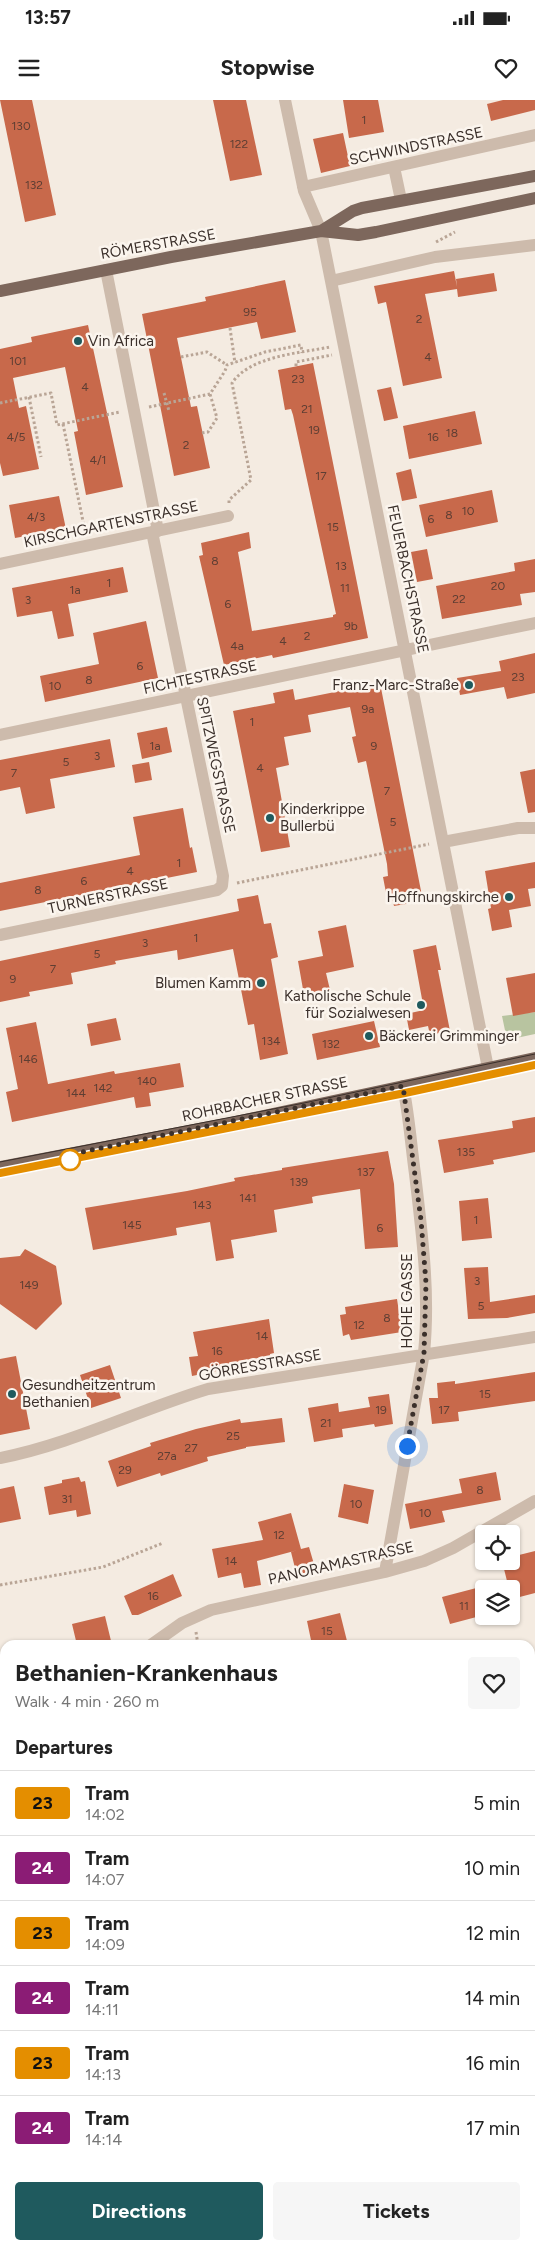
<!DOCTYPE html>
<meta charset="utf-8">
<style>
:root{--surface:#fff;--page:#f6f6f6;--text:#222;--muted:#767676;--line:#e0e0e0;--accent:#1f5a5e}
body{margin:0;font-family:Figtree,sans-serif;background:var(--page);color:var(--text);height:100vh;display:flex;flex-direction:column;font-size:19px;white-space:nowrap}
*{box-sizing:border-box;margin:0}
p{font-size:16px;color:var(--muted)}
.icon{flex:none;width:28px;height:28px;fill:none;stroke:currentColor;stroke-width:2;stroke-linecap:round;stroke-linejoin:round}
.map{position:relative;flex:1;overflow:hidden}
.drawer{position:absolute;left:0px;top:1540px;width:535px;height:610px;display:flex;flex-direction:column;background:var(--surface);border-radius:15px 15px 0 0;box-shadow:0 1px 4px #0004}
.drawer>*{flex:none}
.badge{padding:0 10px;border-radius:4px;font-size:18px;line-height:32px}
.controls{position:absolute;left:475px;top:1425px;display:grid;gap:10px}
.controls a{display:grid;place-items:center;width:45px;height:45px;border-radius:5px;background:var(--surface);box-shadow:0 1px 4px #0004;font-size:25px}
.you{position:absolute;width:25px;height:25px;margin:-12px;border:4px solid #fff;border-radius:50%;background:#1a73e8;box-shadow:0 0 0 8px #1a73e833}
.map>.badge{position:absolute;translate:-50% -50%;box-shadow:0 0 0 2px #fff}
h2{padding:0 15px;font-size:19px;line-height:45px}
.round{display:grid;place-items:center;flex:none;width:52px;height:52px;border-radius:5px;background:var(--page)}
.head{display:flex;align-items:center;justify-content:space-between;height:85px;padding:0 15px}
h1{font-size:24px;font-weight:700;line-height:38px}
.cta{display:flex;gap:10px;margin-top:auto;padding:10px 15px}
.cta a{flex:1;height:58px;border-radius:5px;background:var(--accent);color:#fff;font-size:20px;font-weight:700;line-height:58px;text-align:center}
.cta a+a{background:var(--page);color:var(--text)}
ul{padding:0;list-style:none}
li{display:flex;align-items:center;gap:15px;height:65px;padding:0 15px;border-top:1px solid var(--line)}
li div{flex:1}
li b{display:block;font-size:19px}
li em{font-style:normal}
li .badge{min-width:55px;font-weight:700;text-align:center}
.status{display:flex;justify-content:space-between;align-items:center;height:35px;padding:0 25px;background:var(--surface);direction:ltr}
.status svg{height:14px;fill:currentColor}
header{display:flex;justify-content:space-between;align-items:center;height:65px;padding:0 15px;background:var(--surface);font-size:22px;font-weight:700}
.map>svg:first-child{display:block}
</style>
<div class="status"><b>13:57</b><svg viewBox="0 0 49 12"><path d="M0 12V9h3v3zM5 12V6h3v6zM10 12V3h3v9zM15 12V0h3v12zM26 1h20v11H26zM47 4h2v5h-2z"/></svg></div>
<header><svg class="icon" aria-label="menu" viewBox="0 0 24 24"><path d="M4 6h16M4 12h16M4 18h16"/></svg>Stopwise<svg class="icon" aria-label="heart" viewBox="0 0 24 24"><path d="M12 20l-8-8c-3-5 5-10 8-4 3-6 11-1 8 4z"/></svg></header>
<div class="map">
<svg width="535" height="2150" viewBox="0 0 535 2150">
<rect width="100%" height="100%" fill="#f4ebe1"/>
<path fill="#b8c4a0" d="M 535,912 L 535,934 L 507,940 L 502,916 Z
M 535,1575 L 535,2150 L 0,2150 L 0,1827 L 5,1829 L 5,2145 L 530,2145 L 530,1578 Z"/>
<path fill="#c8694b" d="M 0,0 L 32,0 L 56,115 L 25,122 Z
M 213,0 L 246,0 L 262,75 L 230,81 Z
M 343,0 L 378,0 L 384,32 L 349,38 Z
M 503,0 L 535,0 L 535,10 L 491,21 L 487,4 Z
M 343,33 L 350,66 L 321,73 L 313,39 Z
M 454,171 L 457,187 L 456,179 L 494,173 L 497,191 L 458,197 L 457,189 L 425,194 L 442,278 L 403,286 L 386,202 L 378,204 L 374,186 Z
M 285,180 L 296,232 L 261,239 L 257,222 L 177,238 L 191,307 L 197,306 L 210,368 L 174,376 L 142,214 L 206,201 L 205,197 Z
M 88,225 L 123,387 L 86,395 L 74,332 L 78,331 L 65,267 L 13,278 L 19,308 L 26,306 L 39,369 L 3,376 L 0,363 L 0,249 L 32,242 L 31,237 Z
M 313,263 L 368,538 L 273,558 L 272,555 L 224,565 L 199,456 L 203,455 L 201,443 L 249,432 L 251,448 L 238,452 L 252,531 L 333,517 L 333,515 L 336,514 L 293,315 L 291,309 L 285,310 L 278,270 Z
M 391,287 L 398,318 L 384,321 L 377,290 Z
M 475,311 L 482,344 L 409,359 L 403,326 Z
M 411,369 L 417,398 L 402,401 L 396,373 Z
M 492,390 L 498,422 L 426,437 L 419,405 Z
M 59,396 L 66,429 L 15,438 L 9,405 Z
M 427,449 L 433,479 L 417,482 L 411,452 Z
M 535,459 L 535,492 L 520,494 L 522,505 L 442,519 L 436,486 L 515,471 L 514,463 Z
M 123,467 L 128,492 L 68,504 L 74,536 L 58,539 L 52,511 L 17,517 L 12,488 Z
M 146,521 L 158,578 L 45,602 L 40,576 L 99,564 L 93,533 Z
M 535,553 L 535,593 L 507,599 L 504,587 L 460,595 L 457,578 L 501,571 L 499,561 Z
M 380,583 L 423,801 L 394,806 L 392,797 L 387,798 L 383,777 L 388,776 L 387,764 L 366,661 L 358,663 L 352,637 L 356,636 L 350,607 L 308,615 L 311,632 L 284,637 L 289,665 L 276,668 L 290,747 L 261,752 L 233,611 L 275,603 L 273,593 L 293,589 L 295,600 Z
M 167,627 L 172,652 L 142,659 L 137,633 Z
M 110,639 L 115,667 L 50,679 L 55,708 L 26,714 L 20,687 L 0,691 L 0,660 Z
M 149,662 L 152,680 L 135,683 L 132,665 Z
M 535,669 L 535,712 L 528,713 L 520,672 Z
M 183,708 L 190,748 L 192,747 L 197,772 L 0,811 L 0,783 L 140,755 L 133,717 Z
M 535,762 L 535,788 L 528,789 L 531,806 L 509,810 L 512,827 L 492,831 L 488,809 L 491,808 L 485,771 Z
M 258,795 L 264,824 L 271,823 L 278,857 L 271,859 L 288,954 L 260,960 L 254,924 L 248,925 L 233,849 L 178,860 L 177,850 L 115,861 L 116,864 L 71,873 L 73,884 L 29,892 L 30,896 L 0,902 L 0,861 L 239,811 L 237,799 Z
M 346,825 L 354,867 L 326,873 L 330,890 L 304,895 L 298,861 L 323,856 L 318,831 Z
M 436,845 L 441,870 L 438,870 L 450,931 L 430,935 L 428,926 L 409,930 L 406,914 L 424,910 L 413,850 Z
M 535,873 L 535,912 L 513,916 L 506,878 Z
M 116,918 L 121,940 L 91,946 L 87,924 Z
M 374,921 L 380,947 L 317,960 L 312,934 Z
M 36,922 L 48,984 L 114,971 L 115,974 L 180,963 L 184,987 L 149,993 L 151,1006 L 136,1008 L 134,997 L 12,1022 L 6,992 L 18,989 L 6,928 Z
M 535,1017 L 535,1052 L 493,1060 L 494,1064 L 444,1073 L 438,1040 L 513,1028 L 512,1021 Z
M 388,1051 L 394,1084 L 398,1147 L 365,1149 L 360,1089 L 316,1096 L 312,1097 L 313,1103 L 274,1110 L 277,1132 L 231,1140 L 234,1158 L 216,1161 L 210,1122 L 176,1128 L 177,1135 L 93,1150 L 85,1108 L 187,1091 L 235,1081 L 234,1078 L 282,1070 L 282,1068 Z
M 488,1098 L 492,1138 L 462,1141 L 459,1101 Z
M 25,1149 L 56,1166 L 62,1204 L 36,1230 L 0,1204 L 0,1158 L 20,1156 Z
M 488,1167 L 490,1202 L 535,1195 L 535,1213 L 507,1218 L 468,1219 L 464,1168 Z
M 397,1199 L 402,1232 L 351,1240 L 349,1234 L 343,1236 L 340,1215 L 346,1214 L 345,1207 Z
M 269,1219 L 274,1253 L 270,1254 L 270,1256 L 240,1261 L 241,1266 L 192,1276 L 189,1257 L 198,1256 L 193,1232 Z
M 16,1256 L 30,1329 L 0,1335 L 0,1259 Z
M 110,1265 L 121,1298 L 91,1308 L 80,1275 Z
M 535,1272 L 535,1301 L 458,1312 L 459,1321 L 432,1324 L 429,1298 L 438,1298 L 437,1283 L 455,1281 L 455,1284 Z
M 389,1294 L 393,1324 L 375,1327 L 374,1324 L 342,1329 L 343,1337 L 314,1342 L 308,1308 L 338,1303 L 339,1312 L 370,1307 L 368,1297 Z
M 282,1318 L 285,1342 L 246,1347 L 246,1348 L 207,1357 L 208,1361 L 161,1376 L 160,1373 L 117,1387 L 108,1361 L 151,1346 L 150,1343 L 196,1329 L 240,1319 L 241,1323 Z
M 496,1372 L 501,1400 L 442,1411 L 445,1422 L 410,1429 L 405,1404 L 462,1393 L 459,1379 Z
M 79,1377 L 81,1382 L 85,1381 L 91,1414 L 77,1417 L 76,1410 L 49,1415 L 44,1387 L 62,1383 L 62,1380 Z
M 344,1384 L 374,1390 L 368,1424 L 338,1417 Z
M 14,1386 L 21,1419 L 0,1423 L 0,1389 Z
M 291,1413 L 301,1449 L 309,1447 L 316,1471 L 297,1476 L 291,1452 L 298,1450 L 257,1461 L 261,1485 L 244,1488 L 241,1473 L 218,1478 L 212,1449 L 263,1440 L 258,1422 Z
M 535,1451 L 535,1493 L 512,1499 L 511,1489 L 509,1489 L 502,1461 L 511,1461 L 511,1457 Z
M 173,1474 L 182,1496 L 138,1515 L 132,1515 L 124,1496 Z
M 484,1486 L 484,1515 L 450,1524 L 442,1497 Z
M 340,1513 L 347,1541 L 328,1545 L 312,1545 L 307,1521 Z
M 105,1516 L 112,1545 L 77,1545 L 72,1524 Z"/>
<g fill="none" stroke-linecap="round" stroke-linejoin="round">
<path stroke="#b9a596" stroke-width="3" stroke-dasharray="2.5 2.5" stroke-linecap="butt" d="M 436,142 L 455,132
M 230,228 L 235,263
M 181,257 L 207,252 L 227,265
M 296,266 L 296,262 L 332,255
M 164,293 L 169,311
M 29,297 L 41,357
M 0,303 L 51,293 L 57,325 L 120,312
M 149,307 L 210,294 L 225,271 L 227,265 L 265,252 L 301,245 L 302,253
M 63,324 L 85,431
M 202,333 L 208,332 L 217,318 L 210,294
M 229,403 L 229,400 L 251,380 L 232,283 C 250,256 300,253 330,247
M 237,783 L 429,744
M 0,1485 L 103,1467 L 163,1443
M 196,1532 L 198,1545
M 530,1953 L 535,1952
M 530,1972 L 535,1969
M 0,2073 L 5,2072
M 0,2126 L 5,2125"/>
<path stroke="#cdbbac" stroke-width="12" d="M 285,0 L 304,91 L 321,131 L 488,968
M 394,67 L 401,100
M 303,87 L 535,35
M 106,170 L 158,431
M 331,181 L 435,157 L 535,145
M 0,464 L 228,416
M 0,635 L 535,523
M 443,742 L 518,728 L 535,728
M 0,835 L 217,790 L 222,786 L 223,776 L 152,432
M 0,1358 C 72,1344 138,1310 208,1289 L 535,1237
M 385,1472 L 424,1253 C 430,1193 422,1134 415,1074 C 411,1045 409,1015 403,986
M 151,1545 L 182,1523 L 211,1510 L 385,1472 L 424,1461 L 453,1448 L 535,1401
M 0,1617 L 5,1615"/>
<path stroke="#7d675c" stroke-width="12" d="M 321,131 L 353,111 L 362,108 L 535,76
M 0,191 L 171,157 L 321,131 L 358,135 L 376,132 L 535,98
M 0,1067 L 226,1024 L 535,958"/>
<path stroke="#3b302b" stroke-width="1" d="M 0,1062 L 304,1003 L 535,954
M 0,1073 L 405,993 L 535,965"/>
</g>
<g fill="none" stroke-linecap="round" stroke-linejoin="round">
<defs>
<path id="line" d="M 0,1073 L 405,993 L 535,965"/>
</defs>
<use href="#line" stroke="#fff" stroke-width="11"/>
<use href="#line" stroke="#e48e00" stroke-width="8"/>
<path stroke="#3b302b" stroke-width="5" stroke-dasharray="0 9" d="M 70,1060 L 72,1054 L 403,986 L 421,1120 L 426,1183 L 424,1253 L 407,1346"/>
</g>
<g fill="#1f5a5e" stroke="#fbf5ee" stroke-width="2">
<circle cx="78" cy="241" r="5"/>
<circle cx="469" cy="585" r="5"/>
<circle cx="270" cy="718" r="5"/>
<circle cx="509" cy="797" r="5"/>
<circle cx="261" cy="883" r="5"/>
<circle cx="421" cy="905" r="5"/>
<circle cx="369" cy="936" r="5"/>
<circle cx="12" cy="1294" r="5"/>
</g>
<circle fill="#fff" stroke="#e48e00" stroke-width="2.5" cx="70" cy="1060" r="10"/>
<g text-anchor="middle" stroke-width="5" stroke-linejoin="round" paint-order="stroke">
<g font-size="12" fill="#5e3e33">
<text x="364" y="24">1</text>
<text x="21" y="30">130</text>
<text x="239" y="48">122</text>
<text x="34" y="89">132</text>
<text x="250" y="216">95</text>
<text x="419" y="223">2</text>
<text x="428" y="261">4</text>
<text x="18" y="265">101</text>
<text x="298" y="283">23</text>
<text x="85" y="291">4</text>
<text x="307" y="313">21</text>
<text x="314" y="334">19</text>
<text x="452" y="337">18</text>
<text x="16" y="341">4/5</text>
<text x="433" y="341">16</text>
<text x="186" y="349">2</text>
<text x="98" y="364">4/1</text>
<text x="321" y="380">17</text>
<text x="468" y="415">10</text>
<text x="449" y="419">8</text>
<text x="36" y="421">4/3</text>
<text x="431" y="423">6</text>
<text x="333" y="431">15</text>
<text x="215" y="465">8</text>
<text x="341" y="470">13</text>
<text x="109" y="487">1</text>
<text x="498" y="490">20</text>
<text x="345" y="492">11</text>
<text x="75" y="494">1a</text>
<text x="459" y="503">22</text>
<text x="28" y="504">3</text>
<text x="228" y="508">6</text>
<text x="351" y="530">9b</text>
<text x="307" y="540">2</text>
<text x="283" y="545">4</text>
<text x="237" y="550">4a</text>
<text x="140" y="570">6</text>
<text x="518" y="581">23</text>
<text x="89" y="584">8</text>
<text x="55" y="590">10</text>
<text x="368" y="613">9a</text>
<text x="252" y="626">1</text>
<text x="155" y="650">1a</text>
<text x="374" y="650">9</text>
<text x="97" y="660">3</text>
<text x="66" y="666">5</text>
<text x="260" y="672">4</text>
<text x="14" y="677">7</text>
<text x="387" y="695">7</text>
<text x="393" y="726">5</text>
<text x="179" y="767">1</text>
<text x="130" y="775">4</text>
<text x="84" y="785">6</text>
<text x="38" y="794">8</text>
<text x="196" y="842">1</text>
<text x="145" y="847">3</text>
<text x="97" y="858">5</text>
<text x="53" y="873">7</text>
<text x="13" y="883">9</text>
<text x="271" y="945">134</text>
<text x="331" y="948">132</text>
<text x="28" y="963">146</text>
<text x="147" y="985">140</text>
<text x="103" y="992">142</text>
<text x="76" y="997">144</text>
<text x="466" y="1056">135</text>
<text x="366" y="1076">137</text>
<text x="299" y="1086">139</text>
<text x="248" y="1102">141</text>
<text x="202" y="1109">143</text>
<text x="476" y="1124">1</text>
<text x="132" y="1129">145</text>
<text x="380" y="1132">6</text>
<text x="477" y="1185">3</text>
<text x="29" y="1189">149</text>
<text x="481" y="1210">5</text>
<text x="387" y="1222">8</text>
<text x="359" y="1229">12</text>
<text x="262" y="1240">14</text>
<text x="217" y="1255">16</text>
<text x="485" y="1298">15</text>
<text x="381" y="1314">19</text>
<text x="444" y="1314">17</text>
<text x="326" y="1327">21</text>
<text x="233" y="1340">25</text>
<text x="191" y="1352">27</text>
<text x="167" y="1360">27a</text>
<text x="125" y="1374">29</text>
<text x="480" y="1394">8</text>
<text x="67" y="1403">31</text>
<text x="356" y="1408">10</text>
<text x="425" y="1417">10</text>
<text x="279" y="1439">12</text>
<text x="231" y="1465">14</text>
<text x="153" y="1500">16</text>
<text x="464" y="1510">11</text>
<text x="327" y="1535">15</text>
</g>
<g font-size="15" fill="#3b302b" stroke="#fbf5ee">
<text transform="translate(416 46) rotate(-12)" y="5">SCHWINDSTRASSE</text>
<text transform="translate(158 144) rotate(-10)" y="5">RÖMERSTRASSE</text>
<text transform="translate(111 424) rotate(-12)" y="5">KIRSCHGARTENSTRASSE</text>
<text transform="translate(408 479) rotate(78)" y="5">FEUERBACHSTRASSE</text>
<text transform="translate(200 577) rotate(-12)" y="5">FICHTESTRASSE</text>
<text transform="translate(216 665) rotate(78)" y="5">SPITZWEGSTRASSE</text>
<text transform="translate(108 796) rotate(-12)" y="5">TURNERSTRASSE</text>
<text transform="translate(265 999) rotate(-12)" y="5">ROHRBACHER STRASSE</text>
<text transform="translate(407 1201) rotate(-90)" y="5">HOHE GASSE</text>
<text transform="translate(260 1265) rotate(-10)" y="5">GÖRRESSTRASSE</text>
<text transform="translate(341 1463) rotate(-13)" y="5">PANORAMASTRASSE</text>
</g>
<g font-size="15" fill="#3b302b" stroke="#fbf5ee" text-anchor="start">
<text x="88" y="246">Vin Africa</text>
<text x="459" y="590" text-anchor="end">Franz-Marc-Straße</text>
<text x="280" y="714">Kinderkrippe<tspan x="280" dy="17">Bullerbü</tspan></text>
<text x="499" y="802" text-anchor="end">Hoffnungskirche</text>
<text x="251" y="888" text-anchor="end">Blumen Kamm</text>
<text x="411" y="901" text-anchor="end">Katholische Schule<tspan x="411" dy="17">für Sozialwesen</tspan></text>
<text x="379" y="941">Bäckerei Grimminger</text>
<text x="22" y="1290">Gesundheitzentrum<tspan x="22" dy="17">Bethanien</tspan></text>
</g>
</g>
</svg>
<div class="controls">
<a><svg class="icon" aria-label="locate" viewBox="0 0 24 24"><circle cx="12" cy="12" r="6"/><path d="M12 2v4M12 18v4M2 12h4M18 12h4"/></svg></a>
<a><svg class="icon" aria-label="layers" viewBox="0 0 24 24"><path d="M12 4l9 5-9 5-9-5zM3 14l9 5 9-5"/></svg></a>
</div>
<div class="you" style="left:407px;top:1346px"></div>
<section class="drawer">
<div class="head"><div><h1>Bethanien-Krankenhaus</h1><p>Walk · 4 min · 260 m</p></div><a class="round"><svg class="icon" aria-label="heart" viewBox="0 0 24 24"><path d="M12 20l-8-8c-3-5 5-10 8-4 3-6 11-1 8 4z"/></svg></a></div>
<h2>Departures</h2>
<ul>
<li><span class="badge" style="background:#e48e00;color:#111">23</span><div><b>Tram</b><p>14:02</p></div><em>5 min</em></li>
<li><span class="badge" style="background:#8b1c75;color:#fff">24</span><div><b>Tram</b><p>14:07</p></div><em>10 min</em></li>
<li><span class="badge" style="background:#e48e00;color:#111">23</span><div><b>Tram</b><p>14:09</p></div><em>12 min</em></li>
<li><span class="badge" style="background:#8b1c75;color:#fff">24</span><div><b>Tram</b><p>14:11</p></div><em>14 min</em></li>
<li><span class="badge" style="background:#e48e00;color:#111">23</span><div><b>Tram</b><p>14:13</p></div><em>16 min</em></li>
<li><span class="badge" style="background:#8b1c75;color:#fff">24</span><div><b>Tram</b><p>14:14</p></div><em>17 min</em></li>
</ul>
<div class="cta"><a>Directions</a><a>Tickets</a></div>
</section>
</div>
